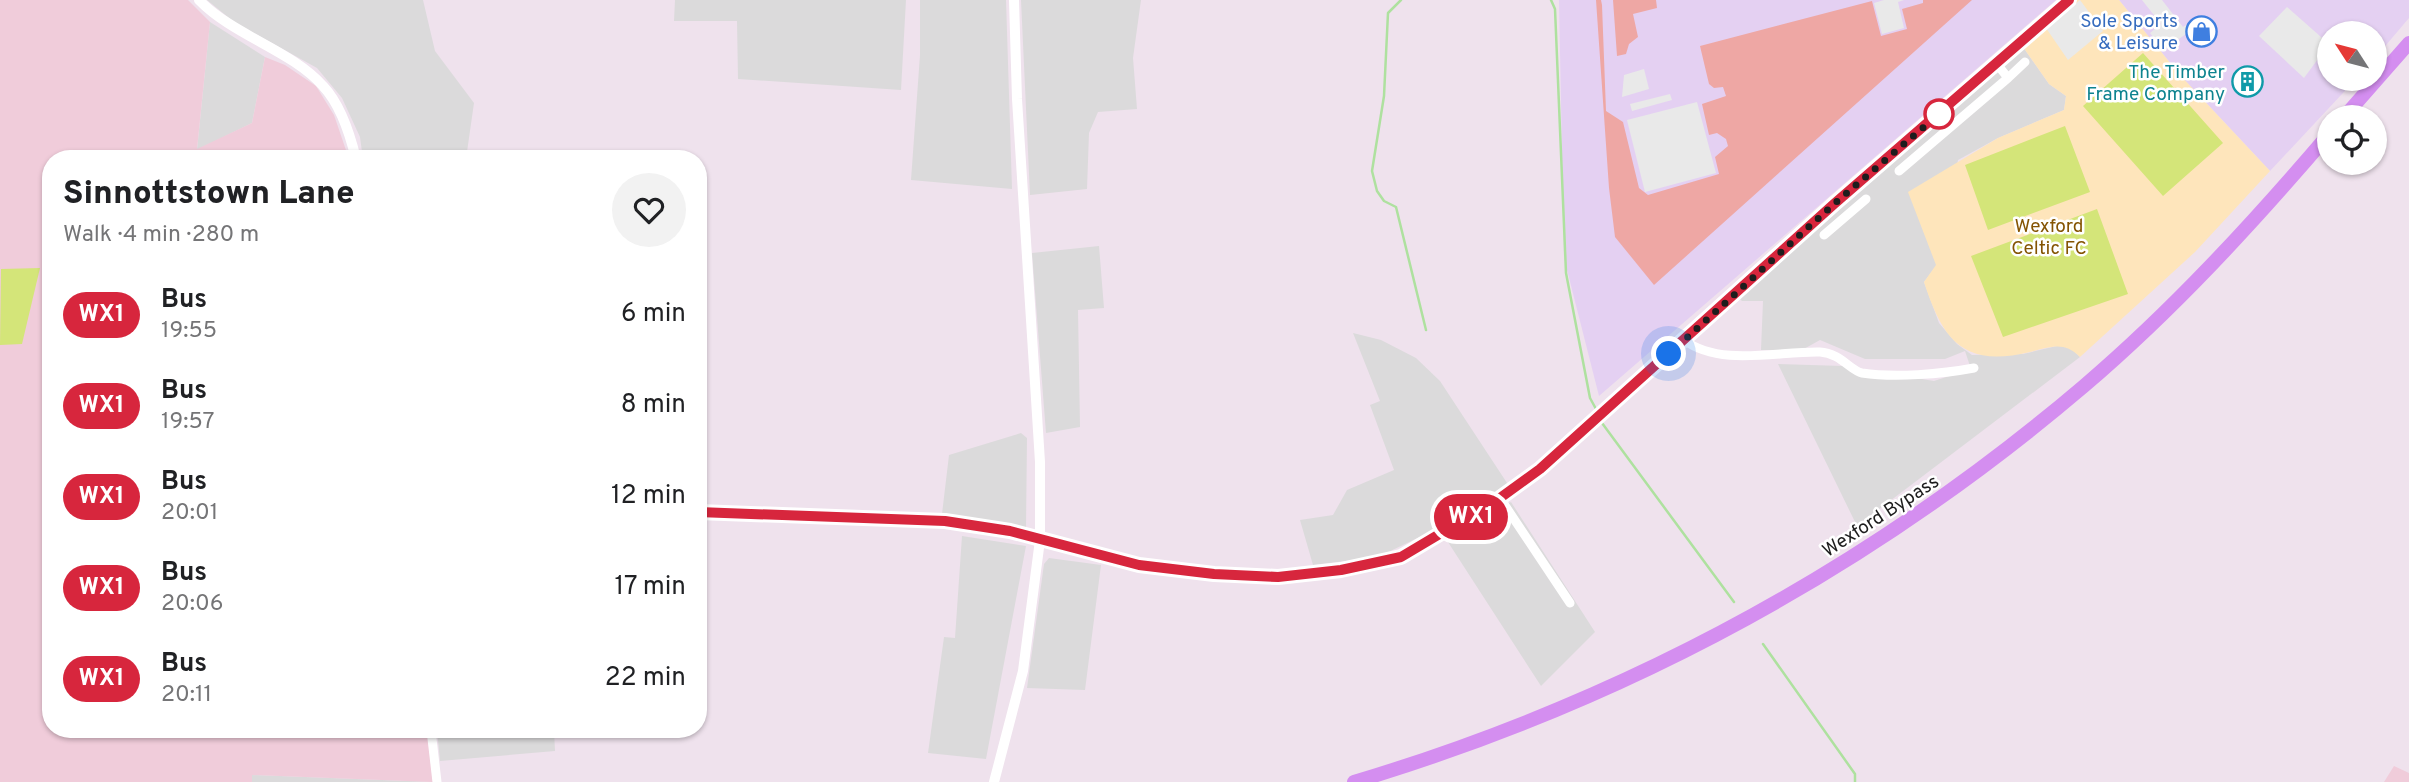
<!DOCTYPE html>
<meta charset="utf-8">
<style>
:root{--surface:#fff;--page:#f2f2f2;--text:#202124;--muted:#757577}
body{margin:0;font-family:Overpass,sans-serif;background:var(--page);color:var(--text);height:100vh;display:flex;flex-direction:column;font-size:26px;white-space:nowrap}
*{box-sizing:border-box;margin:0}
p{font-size:23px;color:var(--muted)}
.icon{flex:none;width:38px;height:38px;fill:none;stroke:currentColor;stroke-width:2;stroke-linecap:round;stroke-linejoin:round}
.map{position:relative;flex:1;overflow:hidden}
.side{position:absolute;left:42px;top:150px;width:665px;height:588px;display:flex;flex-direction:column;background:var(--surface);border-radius:28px;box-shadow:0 2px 5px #0004}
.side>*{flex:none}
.badge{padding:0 14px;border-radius:23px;font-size:24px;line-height:46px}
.needle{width:46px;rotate:306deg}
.buttons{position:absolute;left:2317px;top:21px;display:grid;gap:14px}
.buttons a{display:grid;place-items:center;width:70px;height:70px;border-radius:50%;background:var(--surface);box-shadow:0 2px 5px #0004;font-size:35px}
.you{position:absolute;width:35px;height:35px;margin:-18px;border:5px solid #fff;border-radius:50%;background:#1a73e8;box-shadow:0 0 0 10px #1a73e833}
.map>.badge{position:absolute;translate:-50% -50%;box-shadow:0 0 0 4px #fff}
.round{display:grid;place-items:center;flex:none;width:74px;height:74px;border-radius:37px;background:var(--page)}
.head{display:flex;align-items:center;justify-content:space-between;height:119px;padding:0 21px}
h1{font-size:33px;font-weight:800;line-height:52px}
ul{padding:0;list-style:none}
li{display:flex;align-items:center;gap:21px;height:91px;padding:0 21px}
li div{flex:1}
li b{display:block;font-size:26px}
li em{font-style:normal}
li .badge{min-width:77px;font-weight:700;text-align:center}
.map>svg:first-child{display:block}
</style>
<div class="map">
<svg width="2409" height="782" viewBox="0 0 2409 782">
<rect width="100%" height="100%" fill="#efe2ed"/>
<path fill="#dbdadb" d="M 207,0 L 423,0 L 435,51 L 474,103 L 466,159 L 363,159 L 360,137 L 342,98 L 317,68 L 234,22 Z
M 675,0 L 906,0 L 901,90 L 738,79 L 737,21 L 674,21 Z
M 920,0 L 1006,0 L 1012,189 L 911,180 L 920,55 Z
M 1021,0 L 1141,0 L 1133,58 L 1137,109 L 1098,112 L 1089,133 L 1087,189 L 1030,195 Z
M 210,22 L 265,57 L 252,123 L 197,150 Z
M 2023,47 L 2049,84 L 2066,96 L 2064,110 L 1998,138 L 1958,160 L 1937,265 L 1924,282 L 1939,323 L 1957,344 L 1972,355 L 2023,354 L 2061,345 L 2070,347 L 2080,357 L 1857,526 L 1778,364 L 1843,366 L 1934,381 L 1971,369 L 1965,351 L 1945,359 L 1865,359 L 1820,340 L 1802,350 L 1761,350 L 1763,301 L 1742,301 L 1739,298 Z
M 1099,246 L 1104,308 L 1078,310 L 1080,427 L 1046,433 L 1032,253 Z
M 1353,333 L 1381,340 L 1416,358 L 1440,381 L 1509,486 L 1432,531 L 1378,557 L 1313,565 L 1300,520 L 1333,515 L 1347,490 L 1394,470 L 1370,405 L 1380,401 Z
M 1021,433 L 1027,438 L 1026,528 L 942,514 L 949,455 Z
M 1511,502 L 1595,632 L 1541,686 L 1446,539 Z
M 962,536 L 1026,546 L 986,759 L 928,753 L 944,637 L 955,638 Z
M 1049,558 L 1101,565 L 1085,690 L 1027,688 L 1044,564 Z
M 437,730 L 554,730 L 555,751 L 440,761 Z
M 252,775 L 433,782 L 252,782 Z"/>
<path fill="#e4d0f2" d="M 1559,0 L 2056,0 L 1599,396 L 1564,258 Z
M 2119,0 L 2409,0 L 2409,18 L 2375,58 L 2375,33 L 2329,33 L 2329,79 L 2356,79 L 2270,171 L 2180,75 Z"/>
<path fill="#f0ccda" d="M 0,0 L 188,0 L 210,22 L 197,149 L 252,123 L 265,57 L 285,65 L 316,86 L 334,115 L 349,159 L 51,159 L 51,730 L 427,730 L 433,782 L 252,775 L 252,782 L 0,782 Z
M 2394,766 L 2409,773 L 2409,782 L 2384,782 Z"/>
<path fill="#eea7a4" d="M 1596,0 L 1601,0 L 1602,5 L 1606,111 L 1623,122 L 1639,188 L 1648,195 L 1719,174 L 1715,157 L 1728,146 L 1726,139 L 1717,133 L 1709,135 L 1702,104 L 1726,96 L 1723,87 L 1714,88 L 1709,84 L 1700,46 L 1872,1 L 1881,36 L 1907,29 L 1902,9 L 1923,3 L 1923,0 L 1972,0 L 1654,285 L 1615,237 L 1609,188 Z
M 1613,0 L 1656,0 L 1657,8 L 1633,14 L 1638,37 L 1629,44 L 1626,54 L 1617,56 Z"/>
<path fill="#fee5bb" d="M 2075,0 L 2119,0 L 2180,75 L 2270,171 L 2195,252 L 2080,357 C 2064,341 2051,347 2030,352 C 1964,368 1943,341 1924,282 L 1936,265 L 1908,192 L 1998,138 L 2064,110 L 2066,96 L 2049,84 L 2023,47 Z"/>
<path fill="#d4e579" d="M 2143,53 L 2223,143 L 2163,196 L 2083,106 Z
M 2065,126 L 2090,192 L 1988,230 L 1965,165 Z
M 2097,209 L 2128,294 L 2003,337 L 1971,256 Z
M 40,268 L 22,344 L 0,345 L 1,269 Z"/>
<path fill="#e9e9e9" d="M 1884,0 L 1904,0 L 1898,2 L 1904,28 L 1882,34 L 1874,3 Z
M 2080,0 L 2103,31 L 2068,60 L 2046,28 Z
M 2142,0 L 2162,0 L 2183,27 L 2194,20 L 2199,25 L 2163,50 L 2150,33 L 2161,24 Z
M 2287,7 L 2329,44 L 2304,78 L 2259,36 Z
M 1644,69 L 1649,89 L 1622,97 L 1624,75 Z
M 1670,94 L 1672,100 L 1632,111 L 1630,104 Z
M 1697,102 L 1716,173 L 1645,192 L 1627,120 Z"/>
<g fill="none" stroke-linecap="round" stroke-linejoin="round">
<path stroke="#aee19f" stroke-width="2.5" d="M 1401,0 L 1388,13 L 1384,96 L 1372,171 L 1377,191 L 1384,201 L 1396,207 L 1426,330
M 1551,0 L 1555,9 L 1566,273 L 1590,398 L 1596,409
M 1602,423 L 1734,602
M 1763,644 L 1855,774 L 1855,782"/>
<path stroke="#fff" stroke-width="9" d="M 2008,78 L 2025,62
M 1899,171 L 2008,78 L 1997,64
M 1824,235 L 1866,199
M 1684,340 C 1720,367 1778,351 1820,352 C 1840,353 1851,371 1862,373 C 1895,378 1942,374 1974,368
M 1500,498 L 1570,603
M 431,730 L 437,782"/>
<path stroke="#fff" stroke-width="10" d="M 199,0 C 234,36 291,50 323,86 C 341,105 350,134 356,159
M 698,511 L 945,521 L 1011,531 L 1139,565 L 1214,574 L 1278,577 L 1341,570 L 1400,557 L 1500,498 L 1540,469 L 1834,204 L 2069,0
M 994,782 L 1023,671 L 1040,540 L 1040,462 L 1017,99 L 1014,0"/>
<path stroke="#d48ef0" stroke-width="14" d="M 2344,117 L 2409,43
M 1354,782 C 1624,701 1869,569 2084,386 C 2173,310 2253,223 2329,134"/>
</g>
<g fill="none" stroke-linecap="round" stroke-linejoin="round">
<defs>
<path id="line" d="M 698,512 L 945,521 L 1010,531 L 1139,565 L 1214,574 L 1278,577 L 1341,570 L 1401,557 L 1500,498 L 1540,469 L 1834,204 L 2069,0"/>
</defs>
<use href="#line" stroke="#fff" stroke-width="16"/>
<use href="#line" stroke="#d7263d" stroke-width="10"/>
<path stroke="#1d1d1d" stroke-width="7" stroke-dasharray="0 12.6" d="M 1669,354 L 1834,204 L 1939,114"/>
</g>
<defs>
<symbol id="shop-ring" viewBox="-11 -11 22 22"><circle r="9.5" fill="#fff" stroke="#3f7fe0" stroke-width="1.5"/><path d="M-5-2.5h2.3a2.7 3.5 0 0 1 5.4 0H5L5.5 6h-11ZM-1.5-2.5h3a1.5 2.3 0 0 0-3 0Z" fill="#3f7fe0"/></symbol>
<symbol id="building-ring" viewBox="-11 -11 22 22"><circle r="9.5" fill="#fff" stroke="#0f9aa8" stroke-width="1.5"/><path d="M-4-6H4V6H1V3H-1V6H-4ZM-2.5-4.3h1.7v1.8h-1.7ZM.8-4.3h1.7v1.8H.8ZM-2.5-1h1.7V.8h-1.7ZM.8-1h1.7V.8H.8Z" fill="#0f9aa8"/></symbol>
</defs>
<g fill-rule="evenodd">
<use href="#shop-ring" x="2184" y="14" width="35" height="35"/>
<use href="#building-ring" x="2230" y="64" width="35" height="35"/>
</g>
<circle fill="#fff" stroke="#d7263d" stroke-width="3.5" cx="1939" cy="114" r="14"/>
<g text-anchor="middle" stroke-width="5" stroke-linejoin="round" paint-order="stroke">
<g font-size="19" fill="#366cbe" stroke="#fff" text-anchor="end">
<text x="2178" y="27">Sole Sports<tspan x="2178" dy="22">&amp; Leisure</tspan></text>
</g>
<g font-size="19" fill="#0d838f" stroke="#fff" text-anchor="end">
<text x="2225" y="78">The Timber<tspan x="2225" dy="22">Frame Company</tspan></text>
</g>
<g font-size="19" fill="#845403" stroke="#fff">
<text x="2049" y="232">Wexford<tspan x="2049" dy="22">Celtic FC</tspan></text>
</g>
<g font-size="19" fill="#1d1d1d" stroke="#fff">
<text transform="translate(1880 515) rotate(-33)" y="7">Wexford Bypass</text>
</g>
</g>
</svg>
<div class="buttons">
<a><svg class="needle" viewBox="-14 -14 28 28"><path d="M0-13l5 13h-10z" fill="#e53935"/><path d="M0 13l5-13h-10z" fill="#757577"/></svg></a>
<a><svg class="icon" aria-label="locate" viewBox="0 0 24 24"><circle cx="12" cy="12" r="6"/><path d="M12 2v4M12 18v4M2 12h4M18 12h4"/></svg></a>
</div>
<div class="you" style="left:1669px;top:354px"></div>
<b class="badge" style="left:1471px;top:517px;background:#d7263d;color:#fff">WX1</b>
<section class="side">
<div class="head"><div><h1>Sinnottstown Lane</h1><p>Walk · 4 min · 280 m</p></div><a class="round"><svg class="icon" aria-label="heart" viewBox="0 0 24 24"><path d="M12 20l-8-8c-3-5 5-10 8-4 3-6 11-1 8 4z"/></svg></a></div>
<ul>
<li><span class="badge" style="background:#d7263d;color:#fff">WX1</span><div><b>Bus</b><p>19:55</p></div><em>6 min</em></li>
<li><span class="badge" style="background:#d7263d;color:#fff">WX1</span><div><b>Bus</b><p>19:57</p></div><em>8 min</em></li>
<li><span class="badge" style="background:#d7263d;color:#fff">WX1</span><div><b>Bus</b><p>20:01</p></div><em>12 min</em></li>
<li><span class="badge" style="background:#d7263d;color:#fff">WX1</span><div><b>Bus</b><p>20:06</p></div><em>17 min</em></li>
<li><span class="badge" style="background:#d7263d;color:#fff">WX1</span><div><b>Bus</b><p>20:11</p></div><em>22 min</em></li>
</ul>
</section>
</div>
